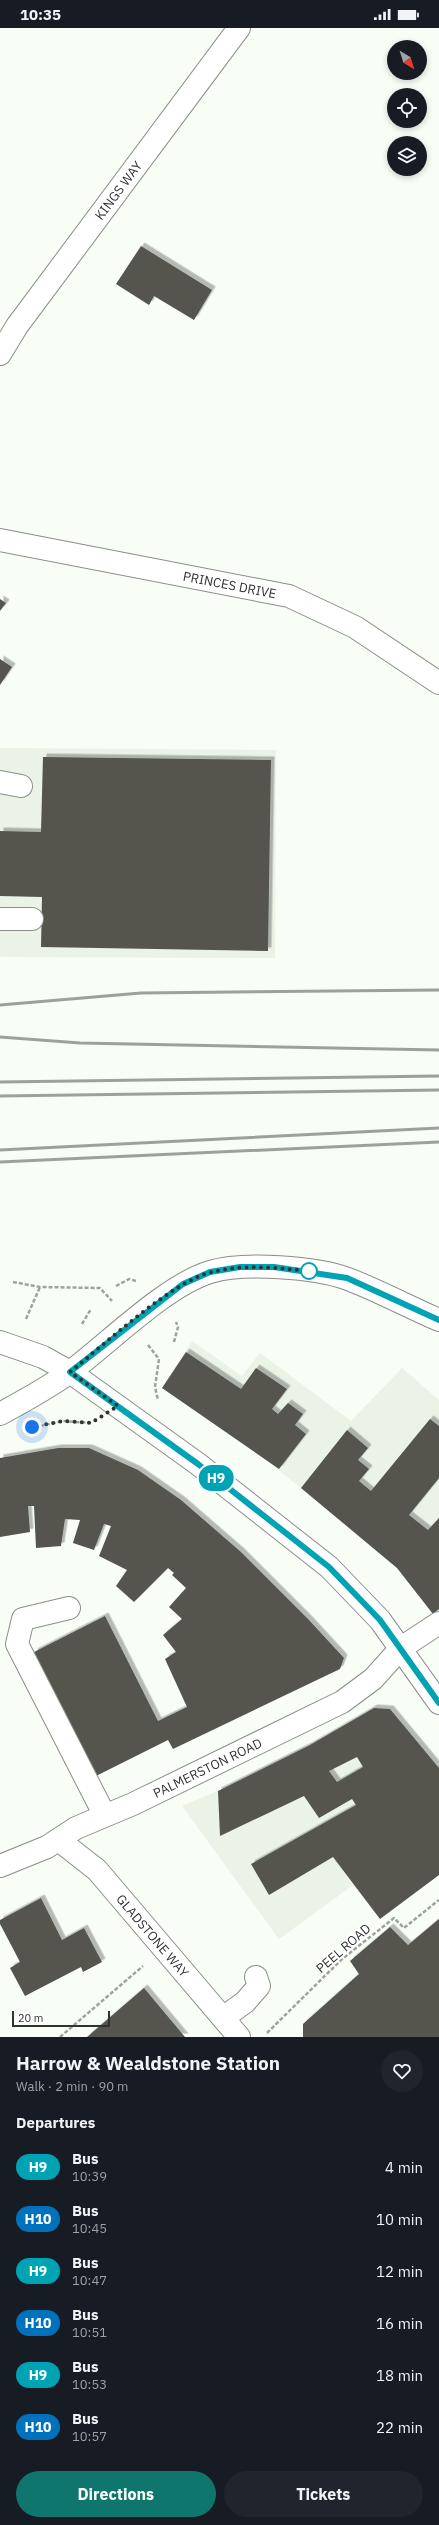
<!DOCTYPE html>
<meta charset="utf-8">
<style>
:root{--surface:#171b24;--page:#20242c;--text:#f1f3f6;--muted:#9ea1a6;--accent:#0f766e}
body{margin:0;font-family:"IBM Plex Sans",sans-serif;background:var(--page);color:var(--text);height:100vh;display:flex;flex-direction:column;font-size:15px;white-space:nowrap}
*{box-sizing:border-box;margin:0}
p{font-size:13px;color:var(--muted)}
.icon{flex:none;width:22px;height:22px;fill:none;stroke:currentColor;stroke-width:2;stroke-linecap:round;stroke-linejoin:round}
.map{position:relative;height:2009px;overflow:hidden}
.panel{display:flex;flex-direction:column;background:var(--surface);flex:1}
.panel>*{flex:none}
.badge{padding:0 8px;border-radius:13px;font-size:14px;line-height:26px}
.needle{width:26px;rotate:142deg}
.fabs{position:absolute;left:387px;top:12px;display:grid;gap:8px}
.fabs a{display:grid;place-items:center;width:40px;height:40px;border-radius:50%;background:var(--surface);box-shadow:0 2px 6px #0003;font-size:20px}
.scale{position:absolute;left:12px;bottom:10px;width:98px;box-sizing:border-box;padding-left:4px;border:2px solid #313331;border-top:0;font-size:11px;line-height:14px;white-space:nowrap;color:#313331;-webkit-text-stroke:3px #fff;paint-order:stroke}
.you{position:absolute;width:20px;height:20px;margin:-10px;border:3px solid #fff;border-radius:50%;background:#1a73e8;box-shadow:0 0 0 6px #1a73e833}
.map>.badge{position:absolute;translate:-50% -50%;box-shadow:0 0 0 2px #fff}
h2{padding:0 16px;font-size:15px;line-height:36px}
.round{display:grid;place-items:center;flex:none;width:42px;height:42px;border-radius:21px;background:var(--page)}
.headline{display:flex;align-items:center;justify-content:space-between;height:68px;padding:0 16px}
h1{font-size:19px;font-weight:700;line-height:30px}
.button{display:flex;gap:8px;margin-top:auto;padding:8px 16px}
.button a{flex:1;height:46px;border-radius:24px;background:var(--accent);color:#fff;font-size:16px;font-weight:700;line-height:46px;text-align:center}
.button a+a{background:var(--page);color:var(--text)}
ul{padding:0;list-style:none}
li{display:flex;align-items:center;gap:12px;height:52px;padding:0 16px}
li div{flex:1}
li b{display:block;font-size:15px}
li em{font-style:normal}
li .badge{min-width:44px;font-weight:700;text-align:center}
.status{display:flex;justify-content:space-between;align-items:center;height:28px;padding:0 20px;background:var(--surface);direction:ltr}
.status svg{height:11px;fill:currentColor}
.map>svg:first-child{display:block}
</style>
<div class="status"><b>10:35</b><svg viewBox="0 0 49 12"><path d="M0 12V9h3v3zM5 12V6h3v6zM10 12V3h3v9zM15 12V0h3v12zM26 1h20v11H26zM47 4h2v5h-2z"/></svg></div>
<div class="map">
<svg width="439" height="2009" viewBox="0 0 439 2009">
<defs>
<filter id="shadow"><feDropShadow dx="3.5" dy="-3.5" stdDeviation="0" flood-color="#0004"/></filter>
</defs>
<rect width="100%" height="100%" fill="#f8fdf6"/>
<path fill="#eaf3e6" d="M 0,720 L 276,722 L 275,930 L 0,929 Z
M 192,1313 L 242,1348 L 260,1325 L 351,1393 L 402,1340 L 439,1372 L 439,1594 L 397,1540 L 378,1523 L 254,1422 L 162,1360 Z
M 374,1680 L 390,1681 L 439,1740 L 439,1847 L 380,1891 L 353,1857 L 279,1911 L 182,1778 L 218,1763 L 310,1717 Z"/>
<path fill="#54554e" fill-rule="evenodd" filter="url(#shadow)" d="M 141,218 L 212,262 L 194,292 L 154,268 L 149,277 L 116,256 Z
M 0,571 L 6,575 L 0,583 Z
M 0,631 L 12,639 L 0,657 Z
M 43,729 L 271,732 L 268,923 L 41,919 L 42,869 L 0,868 L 0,803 L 41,804 Z
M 186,1324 L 241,1361 L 256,1340 L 287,1361 L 272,1381 L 278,1386 L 288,1375 L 303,1386 L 295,1397 L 306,1406 L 279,1441 L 162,1360 Z
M 430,1391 L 439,1398 L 439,1450 L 409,1487 L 428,1502 L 439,1490 L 439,1581 L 433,1586 L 397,1540 L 301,1460 L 347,1402 L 368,1420 L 358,1432 L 369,1441 L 359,1453 L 371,1463 Z
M 58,1420 L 89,1420 L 138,1442 L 181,1472 L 241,1524 L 309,1592 L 344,1630 L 340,1641 L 173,1721 L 168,1712 L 96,1748 L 34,1624 L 105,1588 L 158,1693 L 187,1679 L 165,1631 L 176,1624 L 163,1607 L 182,1591 L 169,1579 L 186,1560 L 172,1547 L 174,1545 L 168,1540 L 134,1574 L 116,1558 L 127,1542 L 99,1528 L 111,1498 L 104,1496 L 94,1522 L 73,1515 L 80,1492 L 65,1491 L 61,1518 L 36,1520 L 34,1478 L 28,1478 L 30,1504 L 0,1509 L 0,1430 Z
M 374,1680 L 390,1681 L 439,1740 L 439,1847 L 380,1891 L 333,1829 L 269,1867 L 251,1836 L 356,1777 L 352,1771 L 319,1790 L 304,1768 L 220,1808 L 218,1763 L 310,1717 ZM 357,1729 L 363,1739 L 337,1754 L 329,1743 Z
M 41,1870 L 62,1912 L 84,1900 L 102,1934 L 83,1944 L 81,1939 L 25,1968 L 10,1940 L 20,1934 L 0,1896 L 0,1892 Z
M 439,1891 L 439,2009 L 303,2009 L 303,1996 L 359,1946 L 350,1933 L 390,1899 L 408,1917 Z
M 144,1960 L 185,2009 L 87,2009 Z"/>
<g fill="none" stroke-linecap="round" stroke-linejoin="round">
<defs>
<g id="minor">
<path id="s1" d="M 0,326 L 17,298 L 239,0"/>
<path id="s2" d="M 0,512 L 289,568 L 355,599 L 439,655"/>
<path d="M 0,754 L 21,758"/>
<path d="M 0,891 L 32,891"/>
<path d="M 0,1314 L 43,1329 L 70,1344 L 198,1436 L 329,1539 L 380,1592 L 439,1675"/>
<path d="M 0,1386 C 24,1373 48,1360 70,1344 C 109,1315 165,1258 210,1244 C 243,1234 316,1239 348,1251 C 379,1263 409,1279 439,1292"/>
<path d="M 69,1580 L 23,1591 L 17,1616 L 104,1786"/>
<path id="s3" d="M 60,1813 L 97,1842 L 239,2009"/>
<path id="s4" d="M 0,1838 L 47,1819 L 76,1800 L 133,1776 L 342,1674 L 373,1651 L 401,1620 L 439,1595"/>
<path d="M 223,1990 L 245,1974 L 259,1958 L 256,1949"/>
</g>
</defs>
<use href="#minor" stroke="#8a8e88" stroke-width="24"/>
<path stroke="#9fa39e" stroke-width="2.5" stroke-dasharray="4 2" stroke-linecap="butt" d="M 13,1254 L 40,1259 L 100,1260 L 112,1273
M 116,1258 L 129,1251 L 136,1253
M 26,1291 L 40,1259
M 82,1296 L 91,1281
M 174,1314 L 178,1299 L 176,1294
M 148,1317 L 159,1331 L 155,1359 L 158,1372
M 40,1398 L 63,1393 L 91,1395
M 267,2005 L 341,1932 L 394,1890 L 404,1900 L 439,1872
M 60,2009 L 143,1938"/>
<use href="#minor" stroke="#fff" stroke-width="22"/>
<path stroke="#9da19c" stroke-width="3" d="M 0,977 L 141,965 L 439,962
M 0,1009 L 80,1015 L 439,1022
M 0,1054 L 439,1048
M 0,1068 L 439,1062
M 0,1122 L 439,1100
M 0,1134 L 439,1114"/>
</g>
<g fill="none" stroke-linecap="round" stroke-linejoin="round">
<defs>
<path id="line" d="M 439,1292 L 347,1250 L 274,1239 L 240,1239 L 210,1244 L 183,1256 L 70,1344 L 198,1436 L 329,1539 L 380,1592 L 439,1675"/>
</defs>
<use href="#line" stroke="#fff" stroke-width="9"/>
<use href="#line" stroke="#00a3b4" stroke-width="6"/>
<path stroke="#313331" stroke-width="4" stroke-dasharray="0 7.2" d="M 32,1399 L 63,1393 L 91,1395 L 118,1378 L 70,1344 C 104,1317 172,1253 212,1244 C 244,1236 276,1240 309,1243"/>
</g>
<circle fill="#fff" stroke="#00a3b4" stroke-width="2" cx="309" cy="1243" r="8"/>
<g text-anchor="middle" stroke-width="4" stroke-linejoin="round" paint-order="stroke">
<g font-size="13" fill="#313331" stroke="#fff">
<text dy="5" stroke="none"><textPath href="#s1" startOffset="202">KINGS WAY</textPath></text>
<text dy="5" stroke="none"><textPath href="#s2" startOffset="234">PRINCES DRIVE</textPath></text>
<text dy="5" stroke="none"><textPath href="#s4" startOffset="230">PALMERSTON ROAD</textPath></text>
<text dy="5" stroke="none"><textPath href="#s3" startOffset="133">GLADSTONE WAY</textPath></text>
<text transform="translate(343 1920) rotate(-41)" y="5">PEEL ROAD</text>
</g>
</g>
</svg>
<div class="fabs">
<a><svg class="needle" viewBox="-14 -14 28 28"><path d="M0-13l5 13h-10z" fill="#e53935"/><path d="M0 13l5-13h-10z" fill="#9ea1a6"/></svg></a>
<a><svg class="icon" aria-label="locate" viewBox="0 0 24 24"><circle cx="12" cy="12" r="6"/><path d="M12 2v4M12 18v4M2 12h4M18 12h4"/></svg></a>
<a><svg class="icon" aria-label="layers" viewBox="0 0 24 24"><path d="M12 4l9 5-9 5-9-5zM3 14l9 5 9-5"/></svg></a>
</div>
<div class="scale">20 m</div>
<div class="you" style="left:32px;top:1399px"></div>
<b class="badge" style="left:216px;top:1450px;background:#00a3b4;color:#fff">H9</b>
</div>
<section class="panel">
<div class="headline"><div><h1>Harrow &amp; Wealdstone Station</h1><p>Walk · 2 min · 90 m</p></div><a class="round"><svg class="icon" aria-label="heart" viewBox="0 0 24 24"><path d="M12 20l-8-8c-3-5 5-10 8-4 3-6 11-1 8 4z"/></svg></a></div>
<h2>Departures</h2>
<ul>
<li><span class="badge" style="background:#00a3b4;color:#fff">H9</span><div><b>Bus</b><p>10:39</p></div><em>4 min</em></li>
<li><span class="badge" style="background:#0072bc;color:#fff">H10</span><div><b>Bus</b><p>10:45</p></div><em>10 min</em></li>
<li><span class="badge" style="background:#00a3b4;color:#fff">H9</span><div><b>Bus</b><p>10:47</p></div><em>12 min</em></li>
<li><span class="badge" style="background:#0072bc;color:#fff">H10</span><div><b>Bus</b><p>10:51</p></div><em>16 min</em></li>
<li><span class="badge" style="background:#00a3b4;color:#fff">H9</span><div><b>Bus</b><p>10:53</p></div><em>18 min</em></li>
<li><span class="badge" style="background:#0072bc;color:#fff">H10</span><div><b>Bus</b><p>10:57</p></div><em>22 min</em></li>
</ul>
<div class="button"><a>Directions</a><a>Tickets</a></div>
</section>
